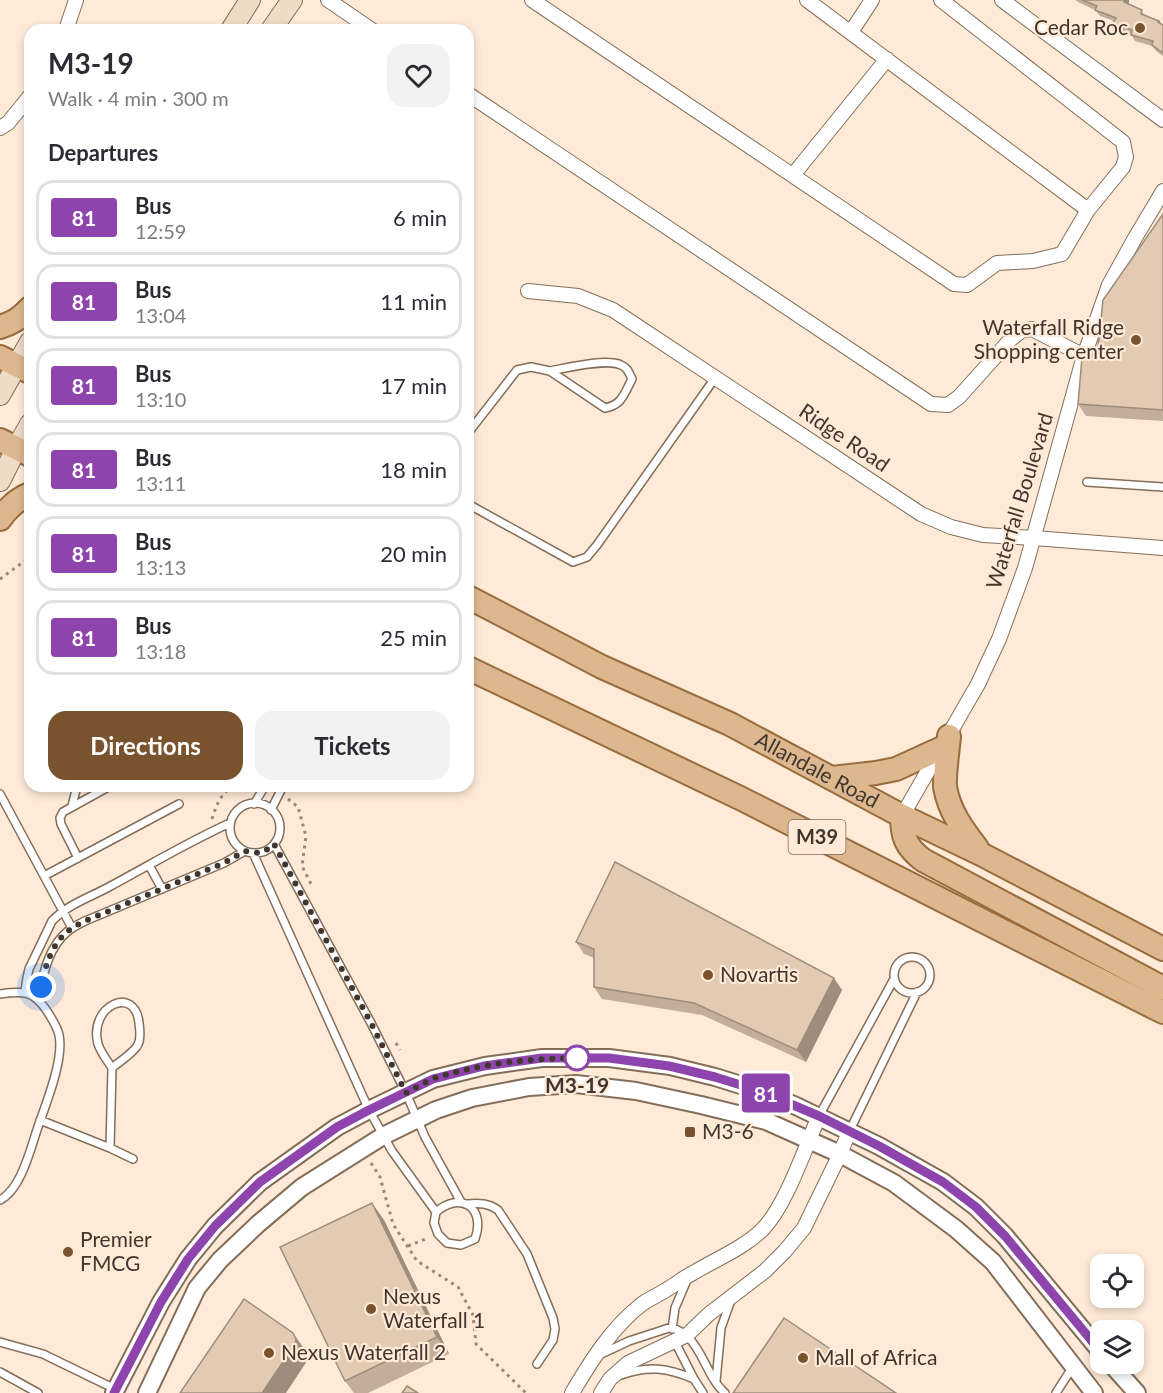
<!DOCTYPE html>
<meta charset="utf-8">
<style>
:root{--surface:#fff;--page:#f2f2f3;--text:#2b2b33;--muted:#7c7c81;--line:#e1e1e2;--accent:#78532d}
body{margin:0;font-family:Lato,sans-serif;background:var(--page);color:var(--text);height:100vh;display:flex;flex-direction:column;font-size:22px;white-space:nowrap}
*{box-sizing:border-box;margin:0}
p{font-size:20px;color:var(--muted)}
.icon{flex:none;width:33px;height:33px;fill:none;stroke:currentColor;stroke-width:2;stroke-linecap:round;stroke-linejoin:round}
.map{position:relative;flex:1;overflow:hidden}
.panel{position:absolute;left:24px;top:24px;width:450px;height:768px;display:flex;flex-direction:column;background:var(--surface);border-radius:18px;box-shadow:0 3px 9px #0003}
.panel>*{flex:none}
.badge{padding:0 12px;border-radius:4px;font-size:21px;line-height:39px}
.buttons{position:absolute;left:1090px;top:1254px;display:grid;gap:12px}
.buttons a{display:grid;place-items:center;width:54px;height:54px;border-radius:12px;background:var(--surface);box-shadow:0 3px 9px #0003;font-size:30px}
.you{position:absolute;width:30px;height:30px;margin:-15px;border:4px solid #fff;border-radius:50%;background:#1a73e8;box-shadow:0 0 0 9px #1a73e833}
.map>.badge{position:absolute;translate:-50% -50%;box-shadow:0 0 0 3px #fff}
h2{padding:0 24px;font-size:22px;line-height:54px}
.round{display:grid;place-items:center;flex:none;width:63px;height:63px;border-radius:18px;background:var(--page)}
.overview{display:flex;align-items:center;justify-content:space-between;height:102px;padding:0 24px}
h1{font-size:28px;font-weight:700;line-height:45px}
.cta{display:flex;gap:12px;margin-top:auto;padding:12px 24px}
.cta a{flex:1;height:69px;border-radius:18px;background:var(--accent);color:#fff;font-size:24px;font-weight:700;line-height:69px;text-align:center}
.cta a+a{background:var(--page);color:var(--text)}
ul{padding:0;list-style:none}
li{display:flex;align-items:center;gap:18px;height:75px;margin:0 12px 9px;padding:0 12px;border:3px solid var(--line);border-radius:18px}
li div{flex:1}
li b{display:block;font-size:22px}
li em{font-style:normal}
li .badge{min-width:66px;font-weight:700;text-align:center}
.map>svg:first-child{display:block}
</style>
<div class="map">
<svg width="1163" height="1393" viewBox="0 0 1163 1393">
<rect width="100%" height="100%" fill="#feead7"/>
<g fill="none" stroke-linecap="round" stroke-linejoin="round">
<defs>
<path id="service" d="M 468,433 L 517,370 L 531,367 L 550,371 L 605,408 C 622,405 624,394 632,379 C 629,373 628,368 621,365 C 606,358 566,368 550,371
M 1087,482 L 1163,487
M 468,504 L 573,562 L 587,557 L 597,545 L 715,378
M 0,794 L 72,928
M230 828a25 25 0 1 1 50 0a25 25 0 1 1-50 0Z
M 254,804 L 265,786
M 72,806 L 77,786
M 271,810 L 283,786
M 274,844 L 371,1023 L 406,1093 L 425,1137 L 461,1202
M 253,853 L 369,1110 L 392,1151 L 436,1212 L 434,1223 L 438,1234 L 447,1243 L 461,1245 L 475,1239 C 486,1209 462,1190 436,1212
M 78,858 L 61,824 L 60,818 L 63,812 L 110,786
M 149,865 L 162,889
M 44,876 L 179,804
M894 975a18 18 0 1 1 36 0a18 18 0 1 1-36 0Z
M 25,992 L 27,978 L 29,969 L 52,921 C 67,905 88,898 107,888 C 148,866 188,842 230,823
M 0,994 C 23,991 33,990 47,1011 C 52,1019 57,1026 59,1035 C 64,1059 47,1101 39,1124 C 31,1146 22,1189 0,1200
M 38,999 C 43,975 48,947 68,931 C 73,927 79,924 85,921 L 224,863 L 245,851
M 819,1116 L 894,979
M 40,1120 L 110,1148 L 133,1159
M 850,1130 L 917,992
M 110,1148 L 112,1068 C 118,1063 134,1052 137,1046 C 141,1041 140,1030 139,1023 C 135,984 88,1006 98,1044 C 101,1053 107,1060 112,1068
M 467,1204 C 480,1203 488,1203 498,1210 L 527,1254 L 553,1318 L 555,1329 L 553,1340 L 537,1364
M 672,1329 L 675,1308 L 687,1280
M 674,1340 L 694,1379 L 703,1393
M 0,1342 L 43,1354 L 117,1390
M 599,1355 L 629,1341 L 672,1327 C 677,1330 684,1333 688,1337 C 704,1353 708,1378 725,1393
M 0,1372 L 38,1393
M 621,1375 C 648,1365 668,1368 694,1379
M 716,1381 L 721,1328 L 731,1300
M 1056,1393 L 1072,1368"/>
<path id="minor" d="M 328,0 L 372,30
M 532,0 L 954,284 L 967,285 L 997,263 L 1033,261 L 1062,254 L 1088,210 L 807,0
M 941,0 L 1123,142 L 1126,157 L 1123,167 L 1088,210
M 1002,0 L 1163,120
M 66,30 L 76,0
M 851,32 L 872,0
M 468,94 L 931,404 L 948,405 L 959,397 L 1011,339 L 1021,331 L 1032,329 L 1084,356
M 0,128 L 8,123 L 30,96
M 793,175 L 887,59
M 528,291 L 578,296 L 613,310 L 921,514 L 951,527 L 983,535 L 1034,538 L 1163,548
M 902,816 L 978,684 L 999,639 L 1025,568 L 1084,356 L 1109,285 L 1135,238 L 1163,191
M 572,1393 C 591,1361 612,1327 642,1304 C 649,1299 658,1295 666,1290 C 675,1285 683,1278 693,1273 C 716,1259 742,1249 762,1230 C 786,1206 805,1148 819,1116
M 601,1393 L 610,1379 L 628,1363 L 687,1335 L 709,1314 L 765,1271 L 785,1251 L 804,1228 L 840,1154 L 849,1132"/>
<path id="tertiary" d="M 1111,1364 L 1137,1393
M 114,1393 L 161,1302 L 188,1259 L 215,1226 L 260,1182 L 337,1127 L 369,1110 L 433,1079 L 485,1066 L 542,1058 L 609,1058 L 670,1066 L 715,1077 L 760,1091 L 796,1106 L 879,1146 L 943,1182 L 976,1207 L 1005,1236 L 1101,1352
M 147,1393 L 197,1288 L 220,1260 L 258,1224 L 302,1187 L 383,1136 L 436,1110 L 472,1098 L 529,1087 L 576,1084 L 636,1091 L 701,1105 L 766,1121 L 840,1154 L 894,1183 L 956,1229 L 993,1262 L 1094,1393"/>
<path id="secondary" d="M 231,30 L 250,0
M 271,30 L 292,0
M 0,395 L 30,342
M 0,481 L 16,449 L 30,424"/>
<g id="primary">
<path d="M 0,327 C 13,323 21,318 30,308"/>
<path d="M 0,357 L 30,372"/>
<path d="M 0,440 L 30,455"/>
<path d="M 0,519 C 8,508 17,499 30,494"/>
<path id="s1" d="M 468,597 L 602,667 L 730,724 L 902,816 L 981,854 L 1163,949"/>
<path d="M 468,668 L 740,798 L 1163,1012"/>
<path d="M 949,736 C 948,749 944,775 945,787 C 949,811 963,830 977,848"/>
<path d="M 832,778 L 876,773 L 896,769 L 942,748"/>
<path d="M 902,816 C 902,837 906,847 923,860 L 1163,988"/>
</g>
</defs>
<use href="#service" stroke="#846e59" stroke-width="10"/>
<use href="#minor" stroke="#846e59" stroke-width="16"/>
<use href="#tertiary" stroke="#846e59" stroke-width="20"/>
<use href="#secondary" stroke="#846e59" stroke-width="22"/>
<use href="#primary" stroke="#986c3d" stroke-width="26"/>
<path stroke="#98897c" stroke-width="3" stroke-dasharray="3 4.5" stroke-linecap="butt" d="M 0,579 L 30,557
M 288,799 L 298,807 L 306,836 L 302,866 L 312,886
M 212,819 C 216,806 221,793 233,786
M 396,1043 L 400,1050
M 371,1163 L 380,1177 L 393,1224 L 417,1261 L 458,1287 L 473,1315 L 476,1344 L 526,1393
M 408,1246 L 428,1238"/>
<use href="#service" stroke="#fff" stroke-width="7"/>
<use href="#minor" stroke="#fff" stroke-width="14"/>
<use href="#tertiary" stroke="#fff" stroke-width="16"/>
<use href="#secondary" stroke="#eedcc7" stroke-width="20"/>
<use href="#primary" stroke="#ddb88f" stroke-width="22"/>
</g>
<path fill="#c2ae9a" d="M 1075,0 L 1129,0 L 1129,4 L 1146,15 L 1159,21 L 1163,25 L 1163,56 L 1156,51 L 1152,46 L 1135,41 L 1131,34 L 1117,29 L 1113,23 L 1114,21 L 1100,16 L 1095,10 L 1080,3 Z
M 1163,214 L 1163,421 L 1086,416 L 1078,404 L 1097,356 Z
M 576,942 L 842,990 L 806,1062 L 702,1015 L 602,999 L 594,987 L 594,958 L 584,954 Z
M 384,1220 L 449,1354 L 368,1393 L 354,1393 L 345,1381 Z"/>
<path fill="#9e8d7d" d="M 1125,0 L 1129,0 L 1129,1 L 1128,8 L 1124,2 Z
M 834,978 L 842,990 L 806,1062 L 797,1050 Z
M 372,1203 L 384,1220 L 449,1354 L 437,1337 Z
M 293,1333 L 305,1350 L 308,1356 L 307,1361 L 286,1393 L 262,1393 Z"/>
<path fill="#e2cab3" stroke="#9e8d7d" stroke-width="1.5" d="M 1082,0 L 1125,0 L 1124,2 L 1142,10 L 1141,14 L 1159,21 L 1158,22 L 1163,25 L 1163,53 L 1152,45 L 1153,41 L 1131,35 L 1132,30 L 1113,23 L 1116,18 L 1095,10 L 1097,6 Z
M 1163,214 L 1163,410 L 1078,404 L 1082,357 L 1097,356 L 1103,300 Z
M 615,862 L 834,978 L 797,1050 L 694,1003 L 594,987 L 594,949 L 576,942 Z
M 372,1203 L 437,1337 L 345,1381 L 280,1247 Z
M 244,1299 L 293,1333 L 296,1339 L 295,1344 L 262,1393 L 180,1393 Z
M 784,1318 L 896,1393 L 733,1393 Z
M 407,1386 L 418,1393 L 402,1393 Z"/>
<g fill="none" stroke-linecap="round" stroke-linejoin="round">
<defs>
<path id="line" d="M 114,1393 L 161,1302 L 188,1259 L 215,1226 L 260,1182 L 337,1127 L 369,1110 L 433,1079 L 484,1066 L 542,1058 L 609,1058 L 669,1066 L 715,1077 L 760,1091 L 819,1116 L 879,1146 L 943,1182 L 976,1207 L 1005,1236 L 1101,1352"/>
</defs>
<use href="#line" stroke="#fff" stroke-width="14"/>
<use href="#line" stroke="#8e44ad" stroke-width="9"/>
<path stroke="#40362d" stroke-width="6" stroke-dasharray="0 10.8" d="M 41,987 C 45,967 51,945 68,931 C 73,927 79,924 85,921 L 224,863 L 245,851 L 259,853 L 270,848 L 274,844 L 371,1023 L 406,1093 C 415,1088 425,1082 435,1078 C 485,1062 535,1058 587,1058 L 577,1058"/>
</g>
<g fill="#78532d" stroke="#feead7" stroke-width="2">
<circle cx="1140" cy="28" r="6"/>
<circle cx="1136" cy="340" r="6"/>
<circle cx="708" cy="975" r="6"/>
<rect x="684" y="1126" width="12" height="12" rx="3"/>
<circle cx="68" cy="1252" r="6"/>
<circle cx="371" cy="1309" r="6"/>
<circle cx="269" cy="1353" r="6"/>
<circle cx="803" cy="1358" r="6"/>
</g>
<circle fill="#fff" stroke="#8e44ad" stroke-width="3" cx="577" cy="1058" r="12"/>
<g text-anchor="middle" stroke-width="4.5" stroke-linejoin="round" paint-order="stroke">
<rect fill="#feead7" stroke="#796c60" stroke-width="1.5" x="788.5" y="820" width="57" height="34" rx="4.5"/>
<g font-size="20" font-weight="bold" fill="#40362d">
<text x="817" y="844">M39</text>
</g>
<g font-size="21" fill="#40362d" stroke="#feead7" text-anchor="start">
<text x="1128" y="35" text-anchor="end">Cedar Roc</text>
<text x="1124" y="335" text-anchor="end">Waterfall Ridge<tspan x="1124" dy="24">Shopping center</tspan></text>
<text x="720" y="982">Novartis</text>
<text x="702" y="1139">M3-6</text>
<text x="80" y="1247">Premier<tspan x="80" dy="24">FMCG</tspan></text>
<text x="383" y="1304">Nexus<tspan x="383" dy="24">Waterfall 1</tspan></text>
<text x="281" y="1360">Nexus Waterfall 2</text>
<text x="815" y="1365">Mall of Africa</text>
</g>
<g font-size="21" fill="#40362d" stroke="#feead7">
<text transform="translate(844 438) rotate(34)" y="7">Ridge Road</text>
<text transform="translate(1020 501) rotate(-73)" y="7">Waterfall Boulevard</text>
<text dy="7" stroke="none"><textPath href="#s1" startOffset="390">Allandale Road</textPath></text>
</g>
<g font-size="21" font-weight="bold" fill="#40362d" stroke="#feead7">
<text x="577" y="1093">M3-19</text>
</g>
</g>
</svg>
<div class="buttons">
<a><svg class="icon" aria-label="locate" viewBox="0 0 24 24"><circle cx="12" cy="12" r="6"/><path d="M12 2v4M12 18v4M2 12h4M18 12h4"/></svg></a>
<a><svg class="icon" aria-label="layers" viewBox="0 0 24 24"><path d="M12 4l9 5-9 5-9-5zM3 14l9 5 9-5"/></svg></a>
</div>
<div class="you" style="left:41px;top:987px"></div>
<b class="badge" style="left:766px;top:1093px;background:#8e44ad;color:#fff">81</b>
<section class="panel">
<div class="overview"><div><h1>M3-19</h1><p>Walk · 4 min · 300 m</p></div><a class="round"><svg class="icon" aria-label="heart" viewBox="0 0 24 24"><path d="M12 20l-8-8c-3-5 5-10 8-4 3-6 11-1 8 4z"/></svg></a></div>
<h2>Departures</h2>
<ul>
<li><span class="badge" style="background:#8e44ad;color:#fff">81</span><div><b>Bus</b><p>12:59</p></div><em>6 min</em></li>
<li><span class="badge" style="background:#8e44ad;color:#fff">81</span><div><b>Bus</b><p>13:04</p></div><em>11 min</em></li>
<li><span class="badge" style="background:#8e44ad;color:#fff">81</span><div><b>Bus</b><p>13:10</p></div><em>17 min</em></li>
<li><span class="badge" style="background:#8e44ad;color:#fff">81</span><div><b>Bus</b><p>13:11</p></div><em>18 min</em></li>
<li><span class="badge" style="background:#8e44ad;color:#fff">81</span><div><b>Bus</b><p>13:13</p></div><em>20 min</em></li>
<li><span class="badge" style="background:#8e44ad;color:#fff">81</span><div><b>Bus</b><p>13:18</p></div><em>25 min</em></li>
</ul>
<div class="cta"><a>Directions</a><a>Tickets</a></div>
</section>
</div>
